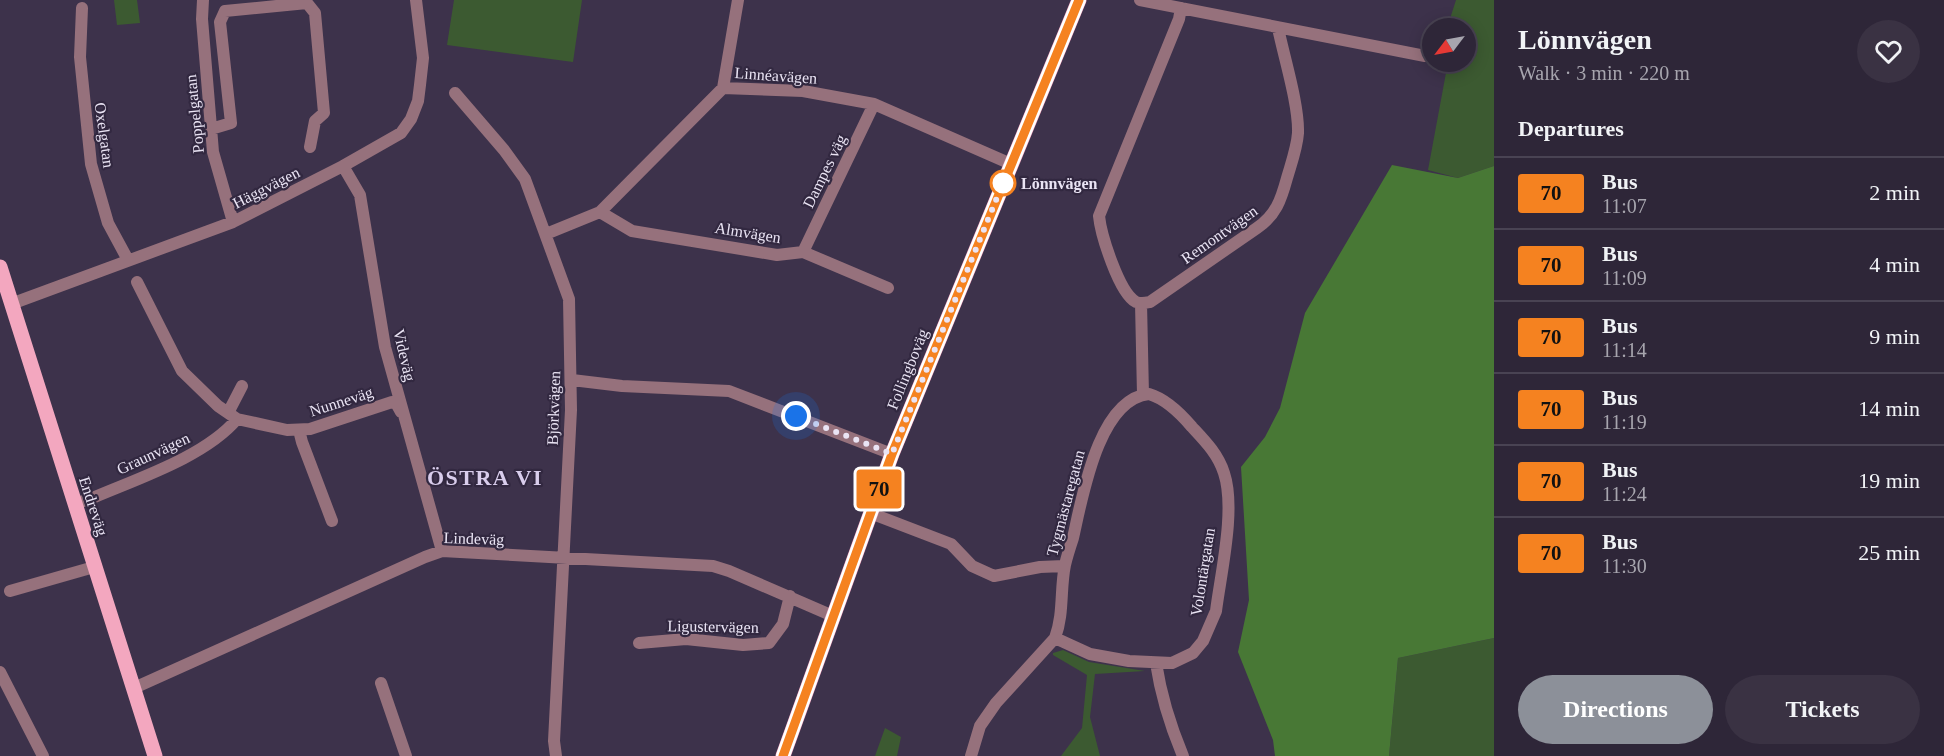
<!DOCTYPE html>
<meta charset="utf-8">
<style>
:root{--surface:#2e2638;--page:#3a3243;--text:#f1f3f6;--muted:#a7a5ae;--line:#494353;--accent:#8c9099}
body{margin:0;font-family:"Times New Roman",serif;background:var(--page);color:var(--text);height:100vh;display:flex;flex-direction:column;font-size:22px;white-space:nowrap}
*{box-sizing:border-box;margin:0}
p{font-size:20px;color:var(--muted)}
.icon{flex:none;width:33px;height:33px;fill:none;stroke:currentColor;stroke-width:2;stroke-linecap:round;stroke-linejoin:round}
.map{position:relative;flex:1;overflow:hidden}
.panel{display:flex;flex-direction:column;background:var(--surface);width:450px}
.panel>*{flex:none}
.badge{padding:0 12px;border-radius:4px;font-size:21px;line-height:39px}
.needle{width:39px;rotate:238deg}
.fabs{position:absolute;left:1422px;top:18px;display:grid;gap:12px}
.fabs a{display:grid;place-items:center;width:54px;height:54px;border-radius:50%;background:var(--surface);box-shadow:0 3px 15px #0003,0 0 0 2px var(--line);font-size:30px}
.you{position:absolute;width:30px;height:30px;margin:-15px;border:4px solid #fff;border-radius:50%;background:#1a73e8;box-shadow:0 0 0 9px #1a73e833}
.map>.badge{position:absolute;translate:-50% -50%;box-shadow:0 0 0 3px #fff}
h2{padding:0 24px;font-size:22px;line-height:54px}
.round{display:grid;place-items:center;flex:none;width:63px;height:63px;border-radius:32px;background:var(--page)}
.overview{display:flex;align-items:center;justify-content:space-between;height:102px;padding:0 24px}
h1{font-size:28px;font-weight:800;line-height:45px}
.cta{display:flex;gap:12px;margin-top:auto;padding:12px 24px}
.cta a{flex:1;height:69px;border-radius:36px;background:var(--accent);color:#fff;font-size:24px;font-weight:800;line-height:69px;text-align:center}
.cta a+a{background:var(--page);color:var(--text)}
ul{padding:0;list-style:none}
li{display:flex;align-items:center;gap:18px;height:72px;padding:0 24px;border-top:2px solid var(--line)}
li div{flex:1}
li b{display:block;font-size:22px}
li em{font-style:normal}
li .badge{min-width:66px;font-weight:700;text-align:center}
main{display:flex;flex:1;min-height:0}
.map>svg:first-child{display:block}
</style>
<main>
<div class="map">
<svg width="1494" height="756" viewBox="0 0 1494 756">
<rect width="100%" height="100%" fill="#3d324b"/>
<path fill="#3c5a31" d="M 114,0 L 137,0 L 140,23 L 117,25 Z
M 454,0 L 582,0 L 573,62 L 447,45 Z
M 1456,0 L 1494,0 L 1494,166 L 1458,178 L 1428,170 L 1448,62 L 1466,62 L 1466,28 L 1447,28 Z
M 1494,638 L 1494,756 L 1389,756 L 1398,658 Z
M 1063,650 L 1089,662 L 1145,671 L 1095,674 L 1090,717 L 1100,756 L 1061,756 L 1082,728 L 1087,675 L 1053,655 L 1053,653 Z
M 885,728 L 901,737 L 897,756 L 875,756 Z"/>
<path fill="#487835" d="M 1392,165 L 1458,178 L 1494,166 L 1494,638 L 1398,658 L 1389,756 L 1275,756 L 1273,740 L 1238,652 L 1249,600 L 1241,467 L 1265,437 L 1280,408 L 1305,313 Z"/>
<g fill="none" stroke-linecap="round" stroke-linejoin="round">
<path stroke="#96717c" stroke-width="12" d="M 203,0 L 202,19 L 213,152 L 233,222
M 1140,0 L 1425,56
M 82,8 L 80,57 L 91,164 L 108,223 L 128,260
M 1181,8 L 1179,19 L 1099,216 C 1101,235 1119,293 1136,302 C 1141,304 1145,303 1150,302 L 1257,228 C 1276,215 1281,200 1287,178 C 1291,164 1297,148 1298,133 C 1299,105 1284,57 1278,28
M 723,88 L 738,0
M 455,93 L 504,150 L 525,179 L 569,299 L 571,410 L 554,741 L 556,756
M 211,129 L 231,123 L 220,22 L 225,11 L 307,3 L 315,13 L 324,113 L 315,121 L 310,147
M 343,166 L 360,195 L 385,347 L 442,551
M 600,212 L 632,231 L 777,255 L 803,252 L 888,288
M 546,234 L 600,212 L 723,88 L 803,91 L 874,104 L 1011,164
M 803,252 L 874,104
M 137,282 L 182,371 L 218,406 L 237,419 L 287,430 L 310,429 L 392,402 L 396,403 L 401,412
M 1141,303 L 1143,395
M 11,304 L 233,222 L 343,166 L 401,133 L 411,119 L 418,101 L 420,85 L 423,58 L 416,0
M 572,380 L 622,386 L 729,391 L 892,454
M 1149,394 C 1166,399 1181,414 1192,427 C 1205,441 1218,454 1224,473 C 1236,509 1221,572 1216,611 L 1203,641 L 1193,653 L 1172,663 L 1129,661 L 1090,654 L 1055,638 C 1064,614 1060,589 1065,565 C 1067,556 1070,547 1073,538 C 1082,499 1098,399 1149,394 Z
M 228,413 L 242,386
M 299,430 L 302,442 L 332,521
M 74,504 L 90,499 C 136,479 205,457 237,419
M 870,513 L 951,544 L 972,566 L 994,576 L 1040,567 L 1064,566
M 10,591 L 94,567
M 639,643 L 686,639 L 743,645 L 769,643 L 783,624 L 790,596
M 1156,663 C 1161,696 1170,725 1183,756
M 0,672 L 43,756
M 381,683 L 406,756
M 134,688 L 425,557 L 442,551 L 713,566 L 729,571 L 833,616
M 971,756 L 980,726 L 996,703 L 1055,638"/>
<path stroke="#f3a7bf" stroke-width="15" d="M 0,267 L 155,756
M 783,756 L 892,454 L 1079,0"/>
</g>
<g fill="none" stroke-linecap="round" stroke-linejoin="round">
<defs>
<path id="line" d="M 783,756 L 892,454 L 1079,0"/>
</defs>
<use href="#line" stroke="#fff" stroke-width="14"/>
<use href="#line" stroke="#f58220" stroke-width="9"/>
<path stroke="#eae4f4" stroke-width="6" stroke-dasharray="0 10.8" d="M 796,416 L 892,454 L 1003,183"/>
</g>
<circle fill="#fff" stroke="#f58220" stroke-width="3" cx="1003" cy="183" r="12"/>
<g text-anchor="middle" stroke-width="4.5" stroke-linejoin="round" paint-order="stroke">
<g font-size="16" fill="#eae4f4" stroke="#322840">
<text transform="translate(776 75) rotate(4)" y="6">Linnéavägen</text>
<text transform="translate(194 114) rotate(-96)" y="6">Poppelgatan</text>
<text transform="translate(105 135) rotate(82)" y="6">Oxelgatan</text>
<text transform="translate(824 171) rotate(-64)" y="6">Dampes väg</text>
<text transform="translate(266 187) rotate(-27)" y="6">Häggvägen</text>
<text transform="translate(748 232) rotate(9)" y="6">Almvägen</text>
<text transform="translate(1219 234) rotate(-35)" y="6">Remontvägen</text>
<text transform="translate(405 355) rotate(77)" y="6">Videväg</text>
<text transform="translate(907 369) rotate(-68)" y="6">Follingboväg</text>
<text transform="translate(341 401) rotate(-18)" y="6">Nunneväg</text>
<text transform="translate(553 408) rotate(-88)" y="6">Björkvägen</text>
<text transform="translate(153 453) rotate(-25)" y="6">Graunvägen</text>
<text transform="translate(1065 503) rotate(-75)" y="6">Tygmästaregatan</text>
<text transform="translate(94 506) rotate(72)" y="6">Endreväg</text>
<text transform="translate(474 538) rotate(2)" y="6">Lindeväg</text>
<text transform="translate(1202 572) rotate(-81)" y="6">Volontärgatan</text>
<text transform="translate(713 626) rotate(1)" y="6">Ligustervägen</text>
</g>
<g font-size="16" font-weight="bold" fill="#eae4f4" stroke="#322840" text-anchor="start">
<text x="1021" y="189">Lönnvägen</text>
</g>
<g font-size="22" font-weight="bold" letter-spacing="1.5" fill="#d9cdec" stroke="#322840">
<text x="485" y="485">ÖSTRA VI</text>
</g>
</g>
</svg>
<div class="fabs">
<a><svg class="needle" viewBox="-14 -14 28 28"><path d="M0-13l5 13h-10z" fill="#e53935"/><path d="M0 13l5-13h-10z" fill="#a7a5ae"/></svg></a>
</div>
<div class="you" style="left:796px;top:416px"></div>
<b class="badge" style="left:879px;top:489px;background:#f58220;color:#111">70</b>
</div>
<section class="panel">
<div class="overview"><div><h1>Lönnvägen</h1><p>Walk · 3 min · 220 m</p></div><a class="round"><svg class="icon" aria-label="heart" viewBox="0 0 24 24"><path d="M12 20l-8-8c-3-5 5-10 8-4 3-6 11-1 8 4z"/></svg></a></div>
<h2>Departures</h2>
<ul>
<li><span class="badge" style="background:#f58220;color:#111">70</span><div><b>Bus</b><p>11:07</p></div><em>2 min</em></li>
<li><span class="badge" style="background:#f58220;color:#111">70</span><div><b>Bus</b><p>11:09</p></div><em>4 min</em></li>
<li><span class="badge" style="background:#f58220;color:#111">70</span><div><b>Bus</b><p>11:14</p></div><em>9 min</em></li>
<li><span class="badge" style="background:#f58220;color:#111">70</span><div><b>Bus</b><p>11:19</p></div><em>14 min</em></li>
<li><span class="badge" style="background:#f58220;color:#111">70</span><div><b>Bus</b><p>11:24</p></div><em>19 min</em></li>
<li><span class="badge" style="background:#f58220;color:#111">70</span><div><b>Bus</b><p>11:30</p></div><em>25 min</em></li>
</ul>
<div class="cta"><a>Directions</a><a>Tickets</a></div>
</section>
</main>
